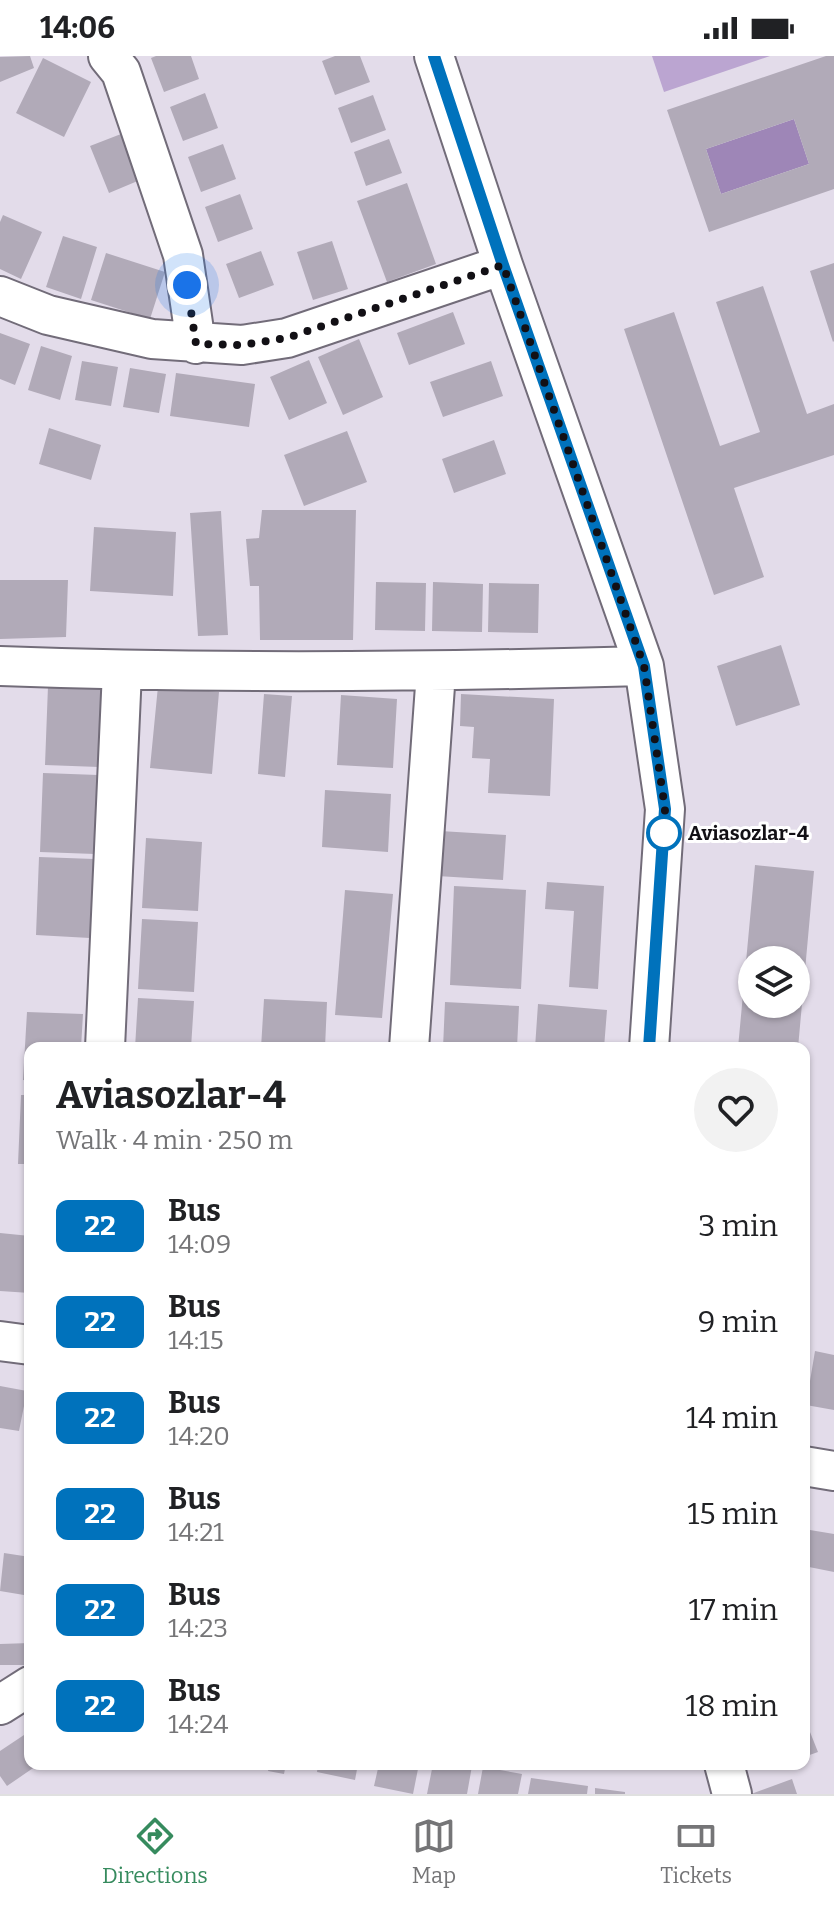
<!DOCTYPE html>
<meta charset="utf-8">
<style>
:root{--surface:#fff;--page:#f2f2f2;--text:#202124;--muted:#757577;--line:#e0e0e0;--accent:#368b5e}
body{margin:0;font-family:Bitter,serif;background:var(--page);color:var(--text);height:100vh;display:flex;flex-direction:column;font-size:30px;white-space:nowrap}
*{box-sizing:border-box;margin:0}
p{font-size:26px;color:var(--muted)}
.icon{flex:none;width:44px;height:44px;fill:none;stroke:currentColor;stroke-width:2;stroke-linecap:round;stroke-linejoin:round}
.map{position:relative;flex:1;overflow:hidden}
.sheet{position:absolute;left:24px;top:986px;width:786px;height:728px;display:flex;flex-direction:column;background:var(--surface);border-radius:16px;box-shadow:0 2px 6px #0004}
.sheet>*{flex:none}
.badge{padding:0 16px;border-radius:12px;font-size:28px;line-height:52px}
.tools{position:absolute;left:738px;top:890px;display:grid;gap:16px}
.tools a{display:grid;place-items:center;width:72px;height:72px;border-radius:50%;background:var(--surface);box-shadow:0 2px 6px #0004;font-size:40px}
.you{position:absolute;width:40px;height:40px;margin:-20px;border:6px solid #fff;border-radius:50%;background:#1a73e8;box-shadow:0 0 0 12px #1a73e833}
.map>.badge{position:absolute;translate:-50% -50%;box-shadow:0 0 0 4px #fff}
.round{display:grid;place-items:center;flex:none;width:84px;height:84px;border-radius:42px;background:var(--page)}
.head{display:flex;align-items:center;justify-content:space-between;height:136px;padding:0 32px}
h1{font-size:38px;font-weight:700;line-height:60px}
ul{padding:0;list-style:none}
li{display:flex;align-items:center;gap:24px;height:96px;padding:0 32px}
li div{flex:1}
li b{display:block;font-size:30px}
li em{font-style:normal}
li .badge{min-width:88px;font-weight:700;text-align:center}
.status{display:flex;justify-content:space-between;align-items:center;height:56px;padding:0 40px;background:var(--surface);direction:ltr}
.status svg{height:22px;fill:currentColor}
.menu{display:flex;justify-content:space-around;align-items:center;height:112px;border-top:2px solid var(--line);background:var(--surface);font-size:22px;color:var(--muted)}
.menu a{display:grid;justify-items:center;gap:4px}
.menu .on{color:var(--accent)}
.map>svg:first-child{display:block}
</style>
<div class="status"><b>14:06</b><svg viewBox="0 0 49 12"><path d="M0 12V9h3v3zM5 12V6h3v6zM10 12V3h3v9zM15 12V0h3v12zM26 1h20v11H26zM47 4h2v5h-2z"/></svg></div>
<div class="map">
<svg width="834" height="1738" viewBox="0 0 834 1738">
<rect width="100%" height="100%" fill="#e3dcea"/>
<path fill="#bba5d1" d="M 652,0 L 770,0 L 664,36 Z"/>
<path fill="#9e86b7" d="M 794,63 L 809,108 L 721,138 L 706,93 Z"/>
<path fill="#b1aab8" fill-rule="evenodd" d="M 30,0 L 34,12 L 0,26 L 0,1 Z
M 156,0 L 191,0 L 199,23 L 164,36 L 151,2 Z
M 335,0 L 360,0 L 370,26 L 335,39 L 322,5 Z
M 826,0 L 834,0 L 834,133 L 709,176 L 667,54 ZM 794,63 L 809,108 L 721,138 L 706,93 Z
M 43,2 L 91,26 L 64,81 L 16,57 Z
M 205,37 L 218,72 L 183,85 L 170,51 Z
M 373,39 L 386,74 L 351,87 L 338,52 Z
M 121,78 L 140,124 L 109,137 L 90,90 Z
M 389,83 L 402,117 L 366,130 L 354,96 Z
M 223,88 L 236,123 L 201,136 L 188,101 Z
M 407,127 L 436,208 L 387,226 L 357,145 Z
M 240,138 L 253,173 L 218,186 L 205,151 Z
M 3,159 L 42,176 L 21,223 L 0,213 L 0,166 Z
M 63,180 L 97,191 L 81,243 L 46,231 Z
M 332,185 L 348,233 L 313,244 L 297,196 Z
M 261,195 L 274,229 L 239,242 L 226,208 Z
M 106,197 L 165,216 L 150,263 L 91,244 Z
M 834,207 L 834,285 L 833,286 L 810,215 Z
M 763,230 L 807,358 L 834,348 L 834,399 L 734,432 L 764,521 L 714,539 L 624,273 L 674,256 L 720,390 L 760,376 L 716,246 Z
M 453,256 L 465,288 L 409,309 L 397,277 Z
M 0,277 L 30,288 L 15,329 L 0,323 Z
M 359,283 L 383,341 L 343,359 L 318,301 Z
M 41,290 L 72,300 L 60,344 L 28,334 Z
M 309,304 L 327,347 L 289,364 L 270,321 Z
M 82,305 L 118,311 L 111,350 L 75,344 Z
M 491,305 L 503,340 L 443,361 L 430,326 Z
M 130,312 L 166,318 L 159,357 L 123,351 Z
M 176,317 L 255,328 L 249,371 L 170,360 Z
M 49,372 L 101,389 L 91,424 L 39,408 Z
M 347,375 L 367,426 L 304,450 L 284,399 Z
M 494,384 L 506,418 L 454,437 L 442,403 Z
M 262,454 L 356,454 L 353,584 L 260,584 L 259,530 L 250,530 L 246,483 L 259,482 Z
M 221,455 L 228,579 L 198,580 L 190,457 Z
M 94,471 L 176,476 L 173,540 L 90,535 Z
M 0,524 L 68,524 L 66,581 L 0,583 Z
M 376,526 L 426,527 L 425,575 L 375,574 Z
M 433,526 L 483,528 L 482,576 L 432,575 Z
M 489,527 L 539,528 L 538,577 L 488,576 Z
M 781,589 L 800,649 L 736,670 L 717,610 Z
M 48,630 L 103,632 L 99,711 L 45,709 Z
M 158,630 L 219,636 L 212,718 L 150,712 Z
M 264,638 L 292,640 L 285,721 L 258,718 Z
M 461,638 L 554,643 L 550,740 L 488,737 L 490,703 L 472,702 L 474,671 L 460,670 Z
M 341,639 L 397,643 L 393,712 L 337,709 Z
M 43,717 L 98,719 L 95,798 L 40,796 Z
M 325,734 L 391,738 L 388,796 L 322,791 Z
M 440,775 L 506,779 L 503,824 L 437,820 Z
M 146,782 L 202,786 L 198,855 L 142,852 Z
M 39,801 L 94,803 L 90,882 L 36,879 Z
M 755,809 L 814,815 L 798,992 L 738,992 ZM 752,904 L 796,904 L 796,948 L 752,948 Z
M 547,826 L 604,830 L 598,933 L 569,931 L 574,855 L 545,853 Z
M 454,830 L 526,834 L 521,933 L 450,929 Z
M 345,834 L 393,838 L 382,962 L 335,959 Z
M 142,863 L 198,866 L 194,936 L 138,933 Z
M 138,942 L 194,945 L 191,992 L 135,992 Z
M 264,943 L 327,946 L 325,992 L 261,992 Z
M 445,946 L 519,950 L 517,992 L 443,992 Z
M 538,948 L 607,954 L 604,992 L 535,992 Z
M 27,956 L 83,958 L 81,992 L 30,992 L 30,1025 L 23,1024 Z
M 21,1039 L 30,1039 L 30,1108 L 18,1108 Z
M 0,1177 L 30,1180 L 30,1237 L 0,1235 Z
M 815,1295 L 834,1299 L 834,1354 L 806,1349 Z
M 0,1330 L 27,1335 L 19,1375 L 0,1372 Z
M 810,1474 L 834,1478 L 834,1516 L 804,1510 Z
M 4,1497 L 30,1501 L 30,1540 L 0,1535 Z
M 30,1587 L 30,1609 L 0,1609 L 0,1588 Z
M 804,1661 L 818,1696 L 804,1701 Z
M 30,1675 L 30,1708 L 39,1708 L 7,1730 L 0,1720 L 0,1695 Z
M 270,1708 L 286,1708 L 284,1718 L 268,1715 Z
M 318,1708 L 358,1708 L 355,1724 L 317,1716 Z
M 379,1708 L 419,1708 L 413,1738 L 374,1730 Z
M 433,1708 L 472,1710 L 467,1738 L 427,1738 Z
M 483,1711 L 522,1718 L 518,1738 L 478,1738 Z
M 531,1722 L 588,1730 L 587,1738 L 528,1738 Z
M 792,1723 L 797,1738 L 751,1738 Z
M 595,1732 L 625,1736 L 625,1738 L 595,1738 Z"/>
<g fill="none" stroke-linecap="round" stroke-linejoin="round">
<defs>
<path id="minor" d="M 108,0 L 121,16 L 183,199 L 196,288
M 434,0 L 503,209 L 644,610 L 665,753 L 649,992
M 0,240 L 48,259 L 152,283 L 242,289 L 287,282 L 503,209
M 0,610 C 215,618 429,616 644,610
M 105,992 L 122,615
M 409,992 L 436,616
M 0,1285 L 30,1289
M 804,1410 L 834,1415
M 0,1649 L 30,1630
M 724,1708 L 732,1738"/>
</defs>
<use href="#minor" stroke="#726c79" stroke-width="42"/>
<use href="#minor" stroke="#fff" stroke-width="38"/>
</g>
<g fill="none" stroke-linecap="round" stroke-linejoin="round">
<defs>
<path id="line" d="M 434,0 L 503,209 L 644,610 L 665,753 L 649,992"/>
</defs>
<use href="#line" stroke="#fff" stroke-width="18"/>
<use href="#line" stroke="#0072bc" stroke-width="12"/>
<path stroke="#121015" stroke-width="8" stroke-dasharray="0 14.4" d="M 187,229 L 196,288 L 242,289 L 287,282 L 503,209 L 644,610 L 665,753 L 664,777"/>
</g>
<circle fill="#fff" stroke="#0072bc" stroke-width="4" cx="664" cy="777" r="16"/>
<g text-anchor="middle" stroke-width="6" stroke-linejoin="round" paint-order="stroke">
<g font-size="20" font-weight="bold" fill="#121015" stroke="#fff" text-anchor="start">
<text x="688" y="784">Aviasozlar-4</text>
</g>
</g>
</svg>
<div class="tools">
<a><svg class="icon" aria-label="layers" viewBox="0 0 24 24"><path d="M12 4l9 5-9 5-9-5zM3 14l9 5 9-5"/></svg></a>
</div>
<div class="you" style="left:187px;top:229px"></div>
<section class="sheet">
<div class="head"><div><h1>Aviasozlar-4</h1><p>Walk · 4 min · 250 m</p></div><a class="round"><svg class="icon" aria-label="heart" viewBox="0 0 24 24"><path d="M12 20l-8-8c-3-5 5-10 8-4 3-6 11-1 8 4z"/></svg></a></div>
<ul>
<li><span class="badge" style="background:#0072bc;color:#fff">22</span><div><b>Bus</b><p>14:09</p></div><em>3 min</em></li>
<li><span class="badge" style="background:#0072bc;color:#fff">22</span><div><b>Bus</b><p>14:15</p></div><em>9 min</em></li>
<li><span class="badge" style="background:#0072bc;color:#fff">22</span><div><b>Bus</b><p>14:20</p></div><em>14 min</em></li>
<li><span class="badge" style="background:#0072bc;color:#fff">22</span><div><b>Bus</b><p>14:21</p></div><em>15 min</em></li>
<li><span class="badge" style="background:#0072bc;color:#fff">22</span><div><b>Bus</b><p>14:23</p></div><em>17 min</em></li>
<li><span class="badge" style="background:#0072bc;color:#fff">22</span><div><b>Bus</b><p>14:24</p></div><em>18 min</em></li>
</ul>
</section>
</div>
<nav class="menu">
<a class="on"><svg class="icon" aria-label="directions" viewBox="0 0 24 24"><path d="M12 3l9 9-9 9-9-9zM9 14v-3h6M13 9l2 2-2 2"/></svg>Directions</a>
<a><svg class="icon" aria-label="map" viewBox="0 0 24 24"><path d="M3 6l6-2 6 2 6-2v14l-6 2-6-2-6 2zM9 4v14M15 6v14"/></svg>Map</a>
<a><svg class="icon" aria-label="tickets" viewBox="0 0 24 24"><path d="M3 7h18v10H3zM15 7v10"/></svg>Tickets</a>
</nav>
